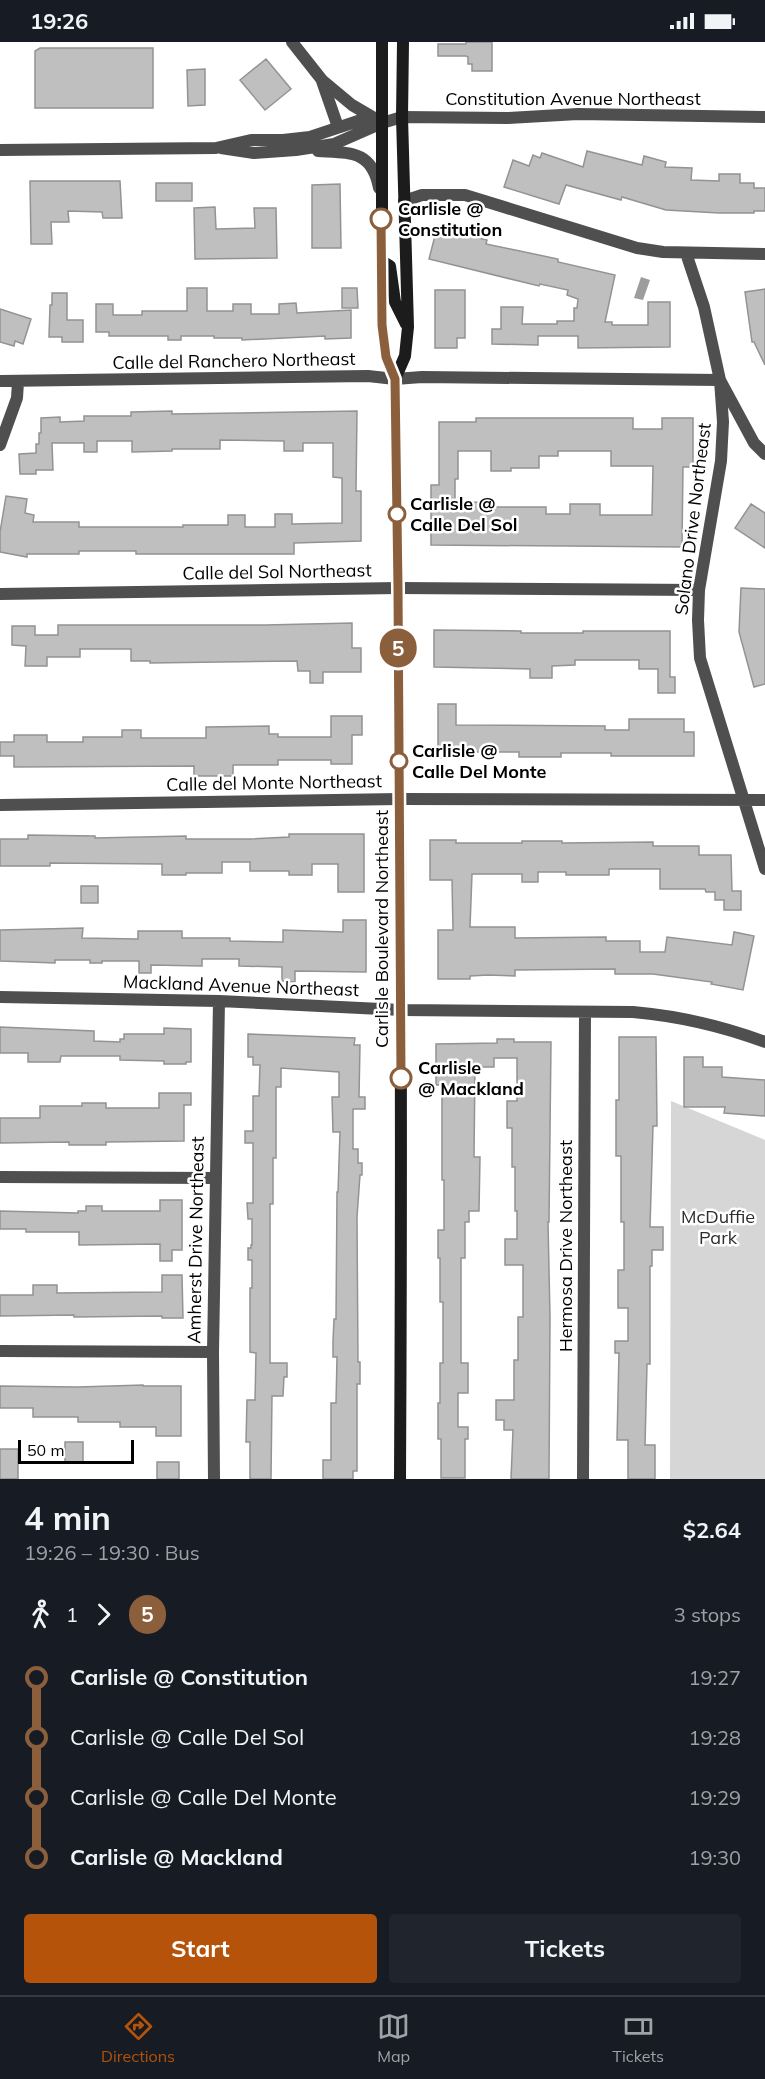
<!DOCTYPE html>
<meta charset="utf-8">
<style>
:root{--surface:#171b24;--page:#20242c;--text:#f1f3f6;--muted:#9ea1a6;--line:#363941;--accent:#b45309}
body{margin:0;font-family:Mulish,sans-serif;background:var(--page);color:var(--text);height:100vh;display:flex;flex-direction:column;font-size:22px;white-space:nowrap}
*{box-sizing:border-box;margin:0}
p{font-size:20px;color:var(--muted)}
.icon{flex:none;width:33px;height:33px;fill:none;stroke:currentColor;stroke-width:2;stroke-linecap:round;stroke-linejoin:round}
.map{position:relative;height:1437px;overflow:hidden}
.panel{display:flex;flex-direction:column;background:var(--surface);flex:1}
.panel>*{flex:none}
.badge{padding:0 12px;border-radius:20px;font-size:21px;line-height:39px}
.scale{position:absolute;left:18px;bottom:15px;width:116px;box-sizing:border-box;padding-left:6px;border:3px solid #000;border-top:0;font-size:16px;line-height:21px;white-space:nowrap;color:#000;-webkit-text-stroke:4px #fff;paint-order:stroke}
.map>.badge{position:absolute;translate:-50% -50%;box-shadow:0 0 0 3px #fff}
.legs{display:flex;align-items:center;gap:9px;height:66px;padding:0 24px;font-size:20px}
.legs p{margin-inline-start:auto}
.head{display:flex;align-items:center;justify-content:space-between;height:102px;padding:0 24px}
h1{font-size:33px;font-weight:700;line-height:45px}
.cta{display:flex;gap:12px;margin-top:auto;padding:12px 24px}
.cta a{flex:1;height:69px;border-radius:6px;background:var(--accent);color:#fff;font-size:24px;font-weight:700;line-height:69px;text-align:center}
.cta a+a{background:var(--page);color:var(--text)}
ul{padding:0 24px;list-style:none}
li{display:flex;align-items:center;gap:21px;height:60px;font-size:22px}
li i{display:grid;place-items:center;width:9px;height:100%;margin:0 8px;background:currentColor}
li i::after{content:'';width:15px;height:15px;margin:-8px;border:4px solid;border-radius:50%;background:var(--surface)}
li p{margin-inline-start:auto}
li:first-child i{background:linear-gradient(#0000 50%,currentColor 0)}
li:last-child i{background:linear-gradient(currentColor 50%,#0000 0)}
.status{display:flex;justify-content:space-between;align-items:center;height:42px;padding:0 30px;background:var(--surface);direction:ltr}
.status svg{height:16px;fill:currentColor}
.tabs{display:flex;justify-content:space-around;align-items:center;height:84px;border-top:2px solid var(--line);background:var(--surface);font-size:16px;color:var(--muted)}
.tabs a{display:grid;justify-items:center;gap:3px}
.tabs .active{color:var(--accent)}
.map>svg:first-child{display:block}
</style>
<div class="status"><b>19:26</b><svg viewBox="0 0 49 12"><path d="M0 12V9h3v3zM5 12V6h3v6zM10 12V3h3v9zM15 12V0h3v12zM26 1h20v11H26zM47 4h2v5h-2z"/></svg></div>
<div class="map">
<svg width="765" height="1437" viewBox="0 0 765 1437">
<rect width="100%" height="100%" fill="#fff"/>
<path fill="#d6d6d6" d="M 671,1059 L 765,1098 L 765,1437 L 670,1437 Z"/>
<path fill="#9d9d9d" d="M 641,235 L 650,238 L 643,258 L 634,256 Z"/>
<path fill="#bfbfbf" stroke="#939393" stroke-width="1.5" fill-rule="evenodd" d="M 466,0 L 492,0 L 492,29 L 472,29 L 472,22 L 468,22 L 468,15 L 466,14 L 438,14 L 438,2 L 466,2 Z
M 40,6 L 153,6 L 153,66 L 35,66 L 35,9 Z
M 266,17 L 291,47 L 265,68 L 240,38 Z
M 205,27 L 205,63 L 188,64 L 187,28 Z
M 587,109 L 642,123 L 644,114 L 666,120 L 665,125 L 692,126 L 691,138 L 719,139 L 719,132 L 740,132 L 740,141 L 754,141 L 754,146 L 765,146 L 765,169 L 754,169 L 754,171 L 719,171 L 666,168 L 622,155 L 621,158 L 566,143 L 559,162 L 504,145 L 513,118 L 529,124 L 533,113 L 540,116 L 542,111 L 583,125 Z
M 30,139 L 120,139 L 122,176 L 103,176 L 102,170 L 68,169 L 69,180 L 51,180 L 52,202 L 31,202 Z
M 156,141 L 192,141 L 192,159 L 156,159 Z
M 340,142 L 341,206 L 312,206 L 312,143 Z
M 215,165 L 216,187 L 255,186 L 254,166 L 276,166 L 277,216 L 195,217 L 194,166 Z
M 437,186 L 487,198 L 486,202 L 558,217 L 558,220 L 615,233 L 605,280 L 612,280 L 612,283 L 648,283 L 648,260 L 670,260 L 670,305 L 578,306 L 578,294 L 538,294 L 538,303 L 492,302 L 492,287 L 501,287 L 501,265 L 523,265 L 522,282 L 557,282 L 557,279 L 574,279 L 574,266 L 577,266 L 578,257 L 567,253 L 568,248 L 540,242 L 539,244 L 429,217 Z
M 187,246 L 207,246 L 207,269 L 233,269 L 233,262 L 251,262 L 251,272 L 279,272 L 279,262 L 296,261 L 297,271 L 351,268 L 351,296 L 325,297 L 325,294 L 242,298 L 242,296 L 214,296 L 214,294 L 181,294 L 181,298 L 168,298 L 168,294 L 109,294 L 109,290 L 96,290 L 96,262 L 113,262 L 113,273 L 142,273 L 142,269 L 187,269 Z
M 342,246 L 357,246 L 358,266 L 342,266 Z
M 765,247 L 765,323 L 754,300 L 752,300 L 745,250 Z
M 435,248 L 465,248 L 465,296 L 457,296 L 457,306 L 435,306 Z
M 52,251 L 67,251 L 67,278 L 83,278 L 83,300 L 62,300 L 62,295 L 49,295 L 50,263 L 52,263 Z
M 0,267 L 31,277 L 23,302 L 15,299 L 14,304 L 0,300 Z
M 172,369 L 172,372 L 357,369 L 356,449 L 361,449 L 361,499 L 294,501 L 294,512 L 136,512 L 136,509 L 79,509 L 79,512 L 27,512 L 27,515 L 0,510 L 0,490 L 6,454 L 27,457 L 25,471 L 34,473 L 33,480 L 79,480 L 79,485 L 183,485 L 183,483 L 228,483 L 228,473 L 245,473 L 245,485 L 275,485 L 275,472 L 292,472 L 292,482 L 342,481 L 342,436 L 333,435 L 333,401 L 303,401 L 303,409 L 284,409 L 284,399 L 220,398 L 220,407 L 172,407 L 172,409 L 132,410 L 132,399 L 97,399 L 97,410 L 84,410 L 84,401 L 52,401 L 53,428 L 36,428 L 36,432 L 20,432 L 19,412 L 36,411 L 36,402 L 39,402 L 39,391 L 41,391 L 41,376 L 60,375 L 60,380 L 84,379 L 84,374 L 131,374 L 131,370 Z
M 476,376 L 633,376 L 633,387 L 662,387 L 662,376 L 693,376 L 693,425 L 683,425 L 682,505 L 431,503 L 431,443 L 439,443 L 439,380 L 476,380 ZM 458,409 L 491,409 L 491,429 L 511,429 L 511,426 L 539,426 L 539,414 L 558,414 L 558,409 L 611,409 L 611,424 L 653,424 L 652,473 L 600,473 L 600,462 L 570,462 L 570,472 L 546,472 L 546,465 L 482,465 L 482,460 L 455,461 L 455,437 L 458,437 Z
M 751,462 L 765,471 L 765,506 L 735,486 Z
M 741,546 L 765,547 L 765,642 L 754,645 L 739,590 Z
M 352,581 L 352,606 L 361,606 L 361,630 L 323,630 L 323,641 L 310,641 L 310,629 L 298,629 L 297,619 L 150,621 L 150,619 L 131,619 L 131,607 L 80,607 L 80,615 L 47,615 L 47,624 L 25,624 L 26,604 L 12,603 L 12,584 L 35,584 L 35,593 L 58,593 L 58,583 L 265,583 Z
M 434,588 L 521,589 L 521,591 L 583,591 L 583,589 L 670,589 L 670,635 L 675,635 L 675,651 L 658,651 L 658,627 L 639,627 L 639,618 L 575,618 L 575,623 L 552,624 L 552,636 L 530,636 L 530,627 L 434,625 Z
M 438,662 L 456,662 L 456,683 L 605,684 L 605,688 L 629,688 L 629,677 L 684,677 L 684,690 L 694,690 L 694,714 L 611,714 L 611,711 L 561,711 L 561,715 L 519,715 L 519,710 L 466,710 L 466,716 L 438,716 Z
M 331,674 L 362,674 L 362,693 L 352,693 L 352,722 L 331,722 L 331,718 L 278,718 L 278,723 L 233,723 L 233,734 L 194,734 L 194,724 L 14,725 L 14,714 L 0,714 L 0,700 L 14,700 L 14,693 L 47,693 L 47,700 L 83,700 L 83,695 L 122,695 L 122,688 L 141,688 L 141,696 L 206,696 L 206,685 L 269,684 L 269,692 L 278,692 L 278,695 L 331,695 Z
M 289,792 L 364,792 L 364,850 L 338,850 L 338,822 L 312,822 L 312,833 L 289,833 L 289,829 L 250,829 L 250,820 L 222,820 L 222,831 L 186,831 L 186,833 L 162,833 L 162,822 L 50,821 L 50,824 L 0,824 L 0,797 L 28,797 L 28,793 L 95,794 L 95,796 L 186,794 L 186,797 L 250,797 L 289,795 Z
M 430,798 L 456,798 L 456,801 L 522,801 L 522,799 L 562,799 L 562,801 L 653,800 L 653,804 L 699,804 L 699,813 L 731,813 L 732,849 L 741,849 L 741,868 L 724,868 L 724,858 L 715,858 L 715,850 L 706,850 L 705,847 L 660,847 L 660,827 L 609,827 L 609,833 L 566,833 L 566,830 L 538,830 L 538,840 L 522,840 L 522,832 L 472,832 L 470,885 L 515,885 L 515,896 L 606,895 L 606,899 L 640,899 L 640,910 L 665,910 L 667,895 L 732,903 L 734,890 L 754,894 L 743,948 L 711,942 L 712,940 L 653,932 L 615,932 L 615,927 L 515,928 L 515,934 L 488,933 L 470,934 L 470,937 L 438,937 L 438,888 L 453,888 L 452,838 L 430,838 Z
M 81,844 L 98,844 L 98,861 L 81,861 Z
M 343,878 L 366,878 L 366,930 L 295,929 L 295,940 L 282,939 L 282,925 L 239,924 L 239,917 L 202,917 L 202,924 L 151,923 L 151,931 L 139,931 L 139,919 L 102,919 L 102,921 L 90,921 L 90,918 L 55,918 L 55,921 L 0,919 L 0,888 L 83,886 L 82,896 L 138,897 L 138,889 L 182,889 L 182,896 L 230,896 L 230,899 L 283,900 L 283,888 L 343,890 Z
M 0,985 L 94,989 L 94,999 L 120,1000 L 120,997 L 124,997 L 124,992 L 164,992 L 164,986 L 191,987 L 191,1020 L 186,1020 L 186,1022 L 164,1022 L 164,1019 L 120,1018 L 120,1014 L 61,1014 L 60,1020 L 28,1020 L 28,1011 L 0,1011 Z
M 248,992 L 355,996 L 354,1003 L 360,1003 L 359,1055 L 365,1055 L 365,1067 L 353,1067 L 353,1107 L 358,1107 L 358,1121 L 362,1121 L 362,1133 L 360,1133 L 357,1175 L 358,1320 L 360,1320 L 360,1342 L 357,1342 L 357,1429 L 353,1429 L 353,1437 L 323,1437 L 323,1418 L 331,1418 L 331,1361 L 336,1361 L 337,1315 L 333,1315 L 333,1299 L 334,1277 L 336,1277 L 337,1150 L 338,1150 L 340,1090 L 333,1090 L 332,1055 L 339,1055 L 339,1030 L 281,1026 L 281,1045 L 276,1045 L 276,1116 L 273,1116 L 273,1162 L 270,1162 L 270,1321 L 287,1321 L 287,1335 L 284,1335 L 283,1354 L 272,1354 L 271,1437 L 250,1437 L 250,1400 L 246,1400 L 247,1358 L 255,1358 L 256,1311 L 250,1310 L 250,1246 L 252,1246 L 252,1218 L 248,1218 L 248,1206 L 251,1206 L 251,1203 L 252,1203 L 252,1177 L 248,1177 L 247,1161 L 253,1161 L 253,1101 L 245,1101 L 245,1089 L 253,1089 L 253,1054 L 259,1054 L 260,1023 L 253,1023 L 253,1015 L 248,1015 Z
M 619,995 L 656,995 L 657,1084 L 653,1084 L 650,1185 L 663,1185 L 663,1208 L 652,1208 L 652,1224 L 650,1224 L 650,1322 L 647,1322 L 645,1403 L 655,1403 L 655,1437 L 628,1437 L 628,1398 L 617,1398 L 619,1311 L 615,1311 L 615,1299 L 628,1299 L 628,1266 L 618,1266 L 618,1228 L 624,1228 L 624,1180 L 621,1180 L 621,1114 L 616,1114 L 616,1058 L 619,1058 Z
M 497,997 L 514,997 L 514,1000 L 551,1000 L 549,1180 L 548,1180 L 550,1275 L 549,1437 L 511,1437 L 513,1388 L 504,1388 L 504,1378 L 496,1378 L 496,1358 L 514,1358 L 514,1318 L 518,1318 L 518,1275 L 523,1275 L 523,1223 L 505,1223 L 505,1197 L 517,1197 L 517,1169 L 515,1169 L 515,1125 L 512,1125 L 512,1086 L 507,1086 L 507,1059 L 517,1059 L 517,1016 L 494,1016 L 494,1025 L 475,1025 L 474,1115 L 480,1115 L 479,1169 L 469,1169 L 469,1180 L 465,1180 L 465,1216 L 461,1216 L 461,1321 L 468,1321 L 468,1351 L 458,1351 L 458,1385 L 468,1385 L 468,1397 L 465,1397 L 465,1436 L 441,1436 L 441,1397 L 438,1397 L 438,1361 L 440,1361 L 440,1321 L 443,1321 L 443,1260 L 440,1260 L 440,1216 L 438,1216 L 438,1188 L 444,1188 L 444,1138 L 442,1138 L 442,1043 L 436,1043 L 436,1002 L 497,1001 Z
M 684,1015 L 703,1015 L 703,1025 L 722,1025 L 722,1035 L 765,1038 L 765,1074 L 724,1071 L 725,1065 L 684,1065 Z
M 159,1051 L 191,1051 L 191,1063 L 184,1063 L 184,1099 L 106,1100 L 106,1103 L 69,1103 L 69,1100 L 0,1101 L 0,1076 L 40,1076 L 40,1064 L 82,1064 L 82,1061 L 106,1061 L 106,1066 L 159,1066 Z
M 160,1158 L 182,1158 L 182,1208 L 172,1208 L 172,1219 L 160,1219 L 160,1202 L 79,1203 L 79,1190 L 26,1190 L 26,1187 L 0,1187 L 0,1169 L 78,1171 L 78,1169 L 86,1169 L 86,1164 L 102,1164 L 102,1169 L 160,1169 Z
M 162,1233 L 182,1233 L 183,1276 L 162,1276 L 162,1274 L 74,1275 L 74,1273 L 0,1274 L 0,1253 L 33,1253 L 33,1243 L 57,1243 L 57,1251 L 162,1250 Z
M 143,1343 L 143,1344 L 181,1344 L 181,1394 L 156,1394 L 156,1385 L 120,1385 L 120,1380 L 78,1380 L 78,1375 L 33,1375 L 33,1366 L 0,1366 L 0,1344 L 78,1345 Z
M 65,1400 L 83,1400 L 83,1420 L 65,1420 Z
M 0,1407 L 18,1407 L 18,1437 L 0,1437 Z
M 157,1420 L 179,1420 L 179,1437 L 157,1437 Z"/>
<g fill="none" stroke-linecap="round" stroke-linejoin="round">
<path stroke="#4f4f4f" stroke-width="12" d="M 292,0 L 322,38 L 352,63 L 381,80
M 322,39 L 338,85
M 404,159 L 422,153 L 465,153 L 637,206 L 663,210 L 765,212
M 686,211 L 704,265 L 720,338 L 754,401 L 765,412
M 0,339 L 368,334 L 395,337 L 422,335 L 720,338 L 723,380 L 721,419 L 699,548 L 698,578 L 700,616 L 765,827
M 0,403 L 17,356 L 18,340
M 0,552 L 398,546 L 699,548
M 0,763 L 399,757 L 765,758
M 0,955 L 219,959 L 401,968 L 633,970 C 679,974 722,984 765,1000
M 0,1135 L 215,1136
M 0,1309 L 213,1310
M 214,1437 L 213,1310 L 219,959
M 583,1437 L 585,971"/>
<path stroke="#4f4f4f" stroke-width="12" d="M 221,106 L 254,111 L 296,108 L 334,102 L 382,81 L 402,75 L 508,76 L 578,72 L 765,75
M 0,108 L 216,106 L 251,98 L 283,98 L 310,95 L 364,77 L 381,80
M 318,109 C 350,111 372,108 379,146"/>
<path stroke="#1c1c1c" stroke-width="12" d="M 382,0 L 382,283 L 386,315 L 395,337 C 401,703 402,1070 400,1437
M 382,219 L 390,224 L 395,260 L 406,282
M 395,337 L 405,314 L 408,285 L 402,75 L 403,0"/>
</g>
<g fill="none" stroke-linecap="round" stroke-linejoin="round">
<defs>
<path id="line-1" d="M 381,177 L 382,283 L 386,315 L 395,337 L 398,546 L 401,1036"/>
</defs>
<use href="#line-1" stroke="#fff" stroke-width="14"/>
<use href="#line-1" stroke="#8b5e3c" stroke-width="9"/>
</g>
<g fill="#fff" stroke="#8b5e3c" stroke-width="3">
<circle cx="381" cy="177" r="10"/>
<circle cx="397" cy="472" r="8"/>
<circle cx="399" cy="719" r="8"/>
<circle cx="401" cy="1036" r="10"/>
</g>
<g text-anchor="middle" stroke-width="5" stroke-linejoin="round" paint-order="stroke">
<g font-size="18" fill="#000" stroke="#fff">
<text x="573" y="63">Constitution Avenue Northeast</text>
<text transform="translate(234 319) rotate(-1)" y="6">Calle del Ranchero Northeast</text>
<text transform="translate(693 477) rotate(-83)" y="6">Solano Drive Northeast</text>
<text transform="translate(277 530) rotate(-1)" y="6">Calle del Sol Northeast</text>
<text transform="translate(274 741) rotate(-1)" y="6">Calle del Monte Northeast</text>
<text transform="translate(382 887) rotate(-90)" y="6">Carlisle Boulevard Northeast</text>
<text transform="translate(241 944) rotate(2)" y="6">Mackland Avenue Northeast</text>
<text transform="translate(196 1198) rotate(-89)" y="6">Amherst Drive Northeast</text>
<text transform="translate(566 1204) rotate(-90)" y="6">Hermosa Drive Northeast</text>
</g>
<g font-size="18" font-weight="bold" fill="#000" stroke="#fff" text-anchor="start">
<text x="398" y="173">Carlisle @<tspan x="398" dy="21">Constitution</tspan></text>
<text x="410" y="468">Carlisle @<tspan x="410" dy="21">Calle Del Sol</tspan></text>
<text x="412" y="715">Carlisle @<tspan x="412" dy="21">Calle Del Monte</tspan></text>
<text x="418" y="1032">Carlisle<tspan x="418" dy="21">@ Mackland</tspan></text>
</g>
<g font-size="18" fill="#2d2d2d" stroke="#fff">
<text x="718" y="1181">McDuffie<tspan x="718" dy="21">Park</tspan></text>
</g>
</g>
</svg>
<div class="scale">50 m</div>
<b class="badge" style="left:398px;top:606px;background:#8b5e3c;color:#fff">5</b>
</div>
<section class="panel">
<div class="head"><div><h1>4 min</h1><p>19:26 – 19:30 · Bus</p></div><b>$2.64</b></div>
<div class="legs"><svg class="icon" aria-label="walk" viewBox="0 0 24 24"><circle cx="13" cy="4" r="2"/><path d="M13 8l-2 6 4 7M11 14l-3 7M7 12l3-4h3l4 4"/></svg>1<svg class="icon" aria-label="forward" viewBox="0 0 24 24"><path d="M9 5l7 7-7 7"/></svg><b class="badge" style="background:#8b5e3c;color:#fff">5</b><p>3 stops</p></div>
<ul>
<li><i style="color:#8b5e3c"></i><b>Carlisle @ Constitution</b><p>19:27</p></li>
<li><i style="color:#8b5e3c"></i><span>Carlisle @ Calle Del Sol</span><p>19:28</p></li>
<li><i style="color:#8b5e3c"></i><span>Carlisle @ Calle Del Monte</span><p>19:29</p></li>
<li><i style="color:#8b5e3c"></i><b>Carlisle @ Mackland</b><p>19:30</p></li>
</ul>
<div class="cta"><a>Start</a><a>Tickets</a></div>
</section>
<nav class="tabs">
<a class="active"><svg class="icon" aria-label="directions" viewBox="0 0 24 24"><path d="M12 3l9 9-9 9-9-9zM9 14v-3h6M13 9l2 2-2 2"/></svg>Directions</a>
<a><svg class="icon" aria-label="map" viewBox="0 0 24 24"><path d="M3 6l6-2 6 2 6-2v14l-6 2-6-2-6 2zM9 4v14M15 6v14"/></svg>Map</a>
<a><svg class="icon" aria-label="tickets" viewBox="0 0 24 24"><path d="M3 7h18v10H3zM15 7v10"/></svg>Tickets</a>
</nav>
